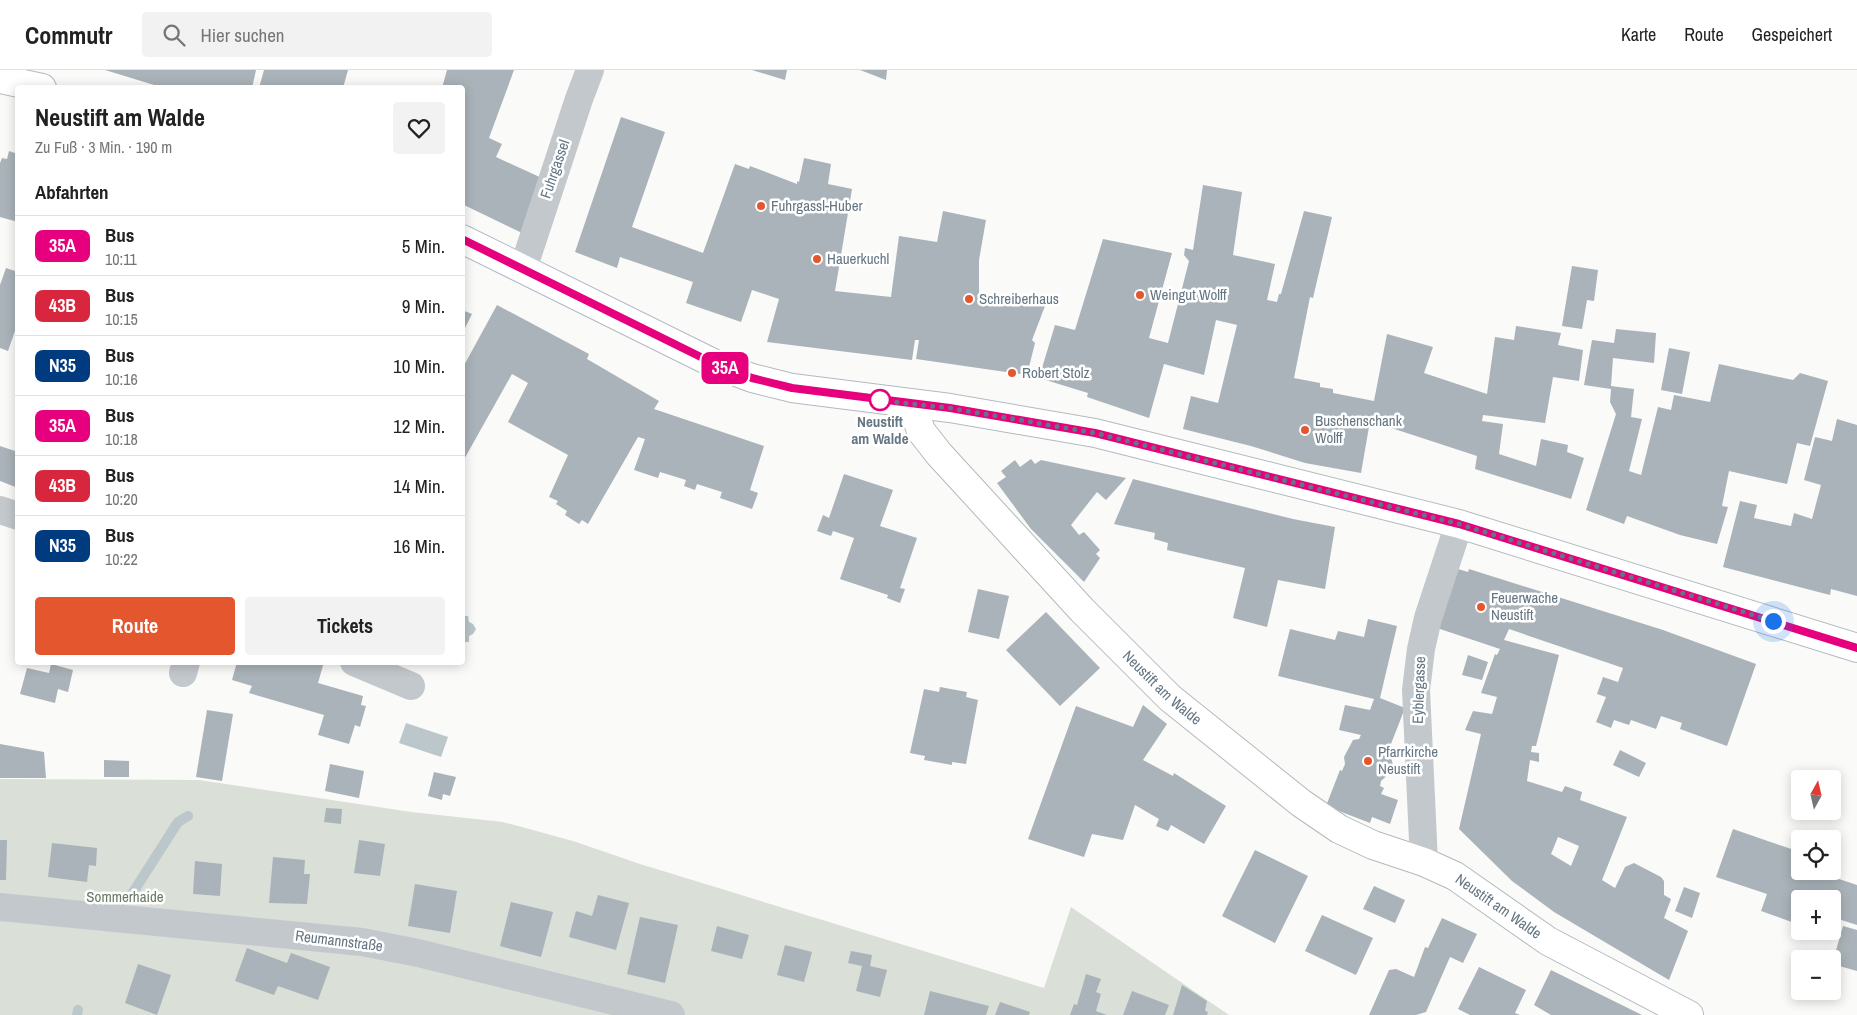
<!DOCTYPE html>
<html lang="de">
<meta charset="utf-8">
<style>
:root{--surface:#fff;--page:#f2f2f2;--text:#222;--muted:#767676;--line:#e0e0e0;--accent:#e4572e}
body{margin:0;font-family:"Archivo Narrow",sans-serif;background:var(--page);color:var(--text);height:100vh;display:flex;flex-direction:column;font-size:19px;white-space:nowrap}
*{box-sizing:border-box;margin:0}
p{font-size:16px;color:var(--muted)}
.icon{flex:none;width:28px;height:28px;fill:none;stroke:currentColor;stroke-width:2;stroke-linecap:round;stroke-linejoin:round}
.map{position:relative;flex:1;overflow:hidden}
.drawer{position:absolute;left:15px;top:15px;width:450px;height:580px;display:flex;flex-direction:column;background:var(--surface);border-radius:5px;box-shadow:0 2px 12px #0003}
.drawer>*{flex:none}
.badge{padding:0 10px;border-radius:8px;font-size:18px;line-height:32px}
.needle{width:32px;rotate:8deg}
.buttons{position:absolute;left:1791px;top:700px;display:grid;gap:10px}
.buttons a{display:grid;place-items:center;width:50px;height:50px;border-radius:5px;background:var(--surface);box-shadow:0 2px 12px #0003;font-size:25px}
.you{position:absolute;width:25px;height:25px;margin:-12px;border:4px solid #fff;border-radius:50%;background:#1a73e8;box-shadow:0 0 0 8px #1a73e833}
.map>.badge{position:absolute;translate:-50% -50%;box-shadow:0 0 0 2px #fff}
h2{padding:0 20px;font-size:19px;line-height:45px}
.round{display:grid;place-items:center;flex:none;width:52px;height:52px;border-radius:5px;background:var(--page)}
.head{display:flex;align-items:center;justify-content:space-between;height:85px;padding:0 20px}
h1{font-size:24px;font-weight:700;line-height:38px}
.action{display:flex;gap:10px;margin-top:auto;padding:10px 20px}
.action a{flex:1;height:58px;border-radius:5px;background:var(--accent);color:#fff;font-size:20px;font-weight:700;line-height:58px;text-align:center}
.action a+a{background:var(--page);color:var(--text)}
ul{padding:0;list-style:none}
li{display:flex;align-items:center;gap:15px;height:60px;padding:0 20px;border-top:1px solid var(--line)}
li div{flex:1}
li b{display:block;font-size:19px}
li em{font-style:normal}
li .badge{min-width:55px;font-weight:700;text-align:center}
header{display:flex;align-items:center;gap:30px;box-sizing:border-box;height:70px;padding:0 25px;background:var(--surface);border-bottom:1px solid var(--line)}
header strong{font-size:24px}
nav{display:flex;gap:28px;margin-inline-start:auto;font-size:18px}
.search{width:350px;height:45px;background:var(--page);display:flex;align-items:center;gap:12px;box-sizing:border-box;padding:0 18px;border-radius:5px;color:var(--muted);font-size:19px}
.map>svg:first-child{display:block}
</style>
<header>
<strong>Commutr</strong>
<div class="search"><svg class="icon" aria-label="search" viewBox="0 0 24 24"><circle cx="10" cy="10" r="6"/><path d="M15 15l6 6"/></svg>Hier suchen</div>
<nav><a>Karte</a><a>Route</a><a>Gespeichert</a></nav>
</header>
<div class="map">
<svg width="1857" height="945" viewBox="0 0 1857 945">
<rect width="100%" height="100%" fill="#fafaf8"/>
<path fill="#dadfd7" d="M 0,709 L 199,710 L 411,742 L 503,752 L 573,771 L 640,794 L 1044,918 L 1071,837 L 1229,945 L 0,945 Z"/>
<path fill="#bbc7cb" d="M 463,546 L 468,546 L 469,552 L 473,554 L 476,559 L 473,564 L 469,566 L 469,572 L 463,572 Z
M 406,653 L 448,667 L 441,687 L 399,673 Z"/>
<g fill="none" stroke-linecap="round" stroke-linejoin="round">
<path stroke="#bbc7cb" stroke-width="10" d="M 130,827 L 178,752 L 188,746
M 77,945 L 78,940"/>
</g>
<path fill="#aab3b9" fill-rule="evenodd" d="M 105,0 L 256,0 L 252,18 L 164,18 Z
M 264,0 L 348,0 L 343,18 L 259,18 Z
M 447,0 L 514,0 L 489,68 L 502,74 L 496,87 L 544,109 L 522,163 L 462,134 L 462,18 L 442,18 Z
M 752,0 L 787,0 L 785,10 Z
M 860,0 L 887,0 L 886,10 Z
M 621,47 L 665,62 L 632,157 L 703,183 L 735,94 L 749,99 L 750,96 L 797,114 L 797,111 L 799,112 L 804,88 L 831,94 L 828,114 L 852,119 L 835,221 L 891,227 L 899,166 L 937,172 L 943,141 L 986,150 L 979,190 L 979,223 L 1045,236 L 1032,270 L 1035,273 L 1027,305 L 916,289 L 919,270 L 915,270 L 912,290 L 767,272 L 779,229 L 752,220 L 741,252 L 686,233 L 693,212 L 620,187 L 617,198 L 575,182 Z
M 9,81 L 18,84 L 18,152 L 0,147 L 0,93 L 2,88 L 7,89 Z
M 1203,115 L 1242,122 L 1233,185 L 1275,194 L 1267,230 L 1277,232 L 1279,224 L 1281,224 L 1304,141 L 1332,147 L 1313,228 L 1310,227 L 1294,308 L 1320,313 L 1320,317 L 1333,319 L 1333,323 L 1374,331 L 1387,264 L 1433,277 L 1424,303 L 1487,324 L 1495,267 L 1514,270 L 1516,256 L 1561,263 L 1558,275 L 1583,280 L 1579,311 L 1553,307 L 1545,353 L 1483,345 L 1482,351 L 1503,354 L 1499,384 L 1536,396 L 1541,369 L 1568,375 L 1567,382 L 1584,388 L 1571,429 L 1475,399 L 1477,386 L 1370,351 L 1361,403 L 1305,393 L 1251,376 L 1183,359 L 1191,326 L 1218,333 L 1237,255 L 1216,250 L 1204,305 L 1164,294 L 1149,348 L 1087,327 L 1088,323 L 1039,308 L 1055,255 L 1075,260 L 1103,169 L 1172,183 L 1149,268 L 1168,273 L 1189,191 L 1184,185 L 1185,178 L 1193,180 Z
M 1572,196 L 1598,200 L 1594,231 L 1587,230 L 1582,259 L 1562,256 Z
M 6,198 L 18,202 L 18,252 L 8,281 L 0,278 L 0,215 Z
M 497,235 L 589,284 L 587,289 L 659,331 L 654,339 L 764,376 L 750,420 L 758,423 L 752,439 L 720,428 L 722,422 L 697,414 L 695,420 L 684,416 L 686,410 L 660,402 L 658,408 L 634,400 L 645,369 L 638,367 L 588,454 L 582,450 L 579,454 L 565,445 L 567,441 L 556,434 L 558,431 L 549,427 L 568,385 L 508,352 L 528,313 L 512,304 L 462,393 L 462,299 Z
M 462,240 L 472,244 L 462,264 Z
M 1616,259 L 1656,263 L 1654,293 L 1613,288 L 1611,316 L 1634,319 L 1631,347 L 1642,349 L 1629,401 L 1641,405 L 1658,337 L 1671,340 L 1674,325 L 1710,332 L 1719,294 L 1793,310 L 1800,303 L 1828,311 L 1810,376 L 1797,373 L 1787,414 L 1729,401 L 1722,436 L 1728,437 L 1717,474 L 1680,465 L 1627,446 L 1624,454 L 1586,440 L 1616,344 L 1610,332 L 1611,319 L 1584,315 L 1592,270 L 1614,273 Z
M 1669,278 L 1690,282 L 1682,324 L 1661,320 Z
M 1837,349 L 1857,355 L 1857,526 L 1831,519 L 1830,525 L 1723,497 L 1740,431 L 1757,435 L 1754,448 L 1791,456 L 1794,443 L 1812,449 L 1821,415 L 1804,410 L 1815,367 L 1832,371 Z
M 0,376 L 18,382 L 18,418 L 0,411 Z
M 1031,389 L 1035,394 L 1041,390 L 1126,408 L 1106,430 L 1097,422 L 1071,455 L 1079,465 L 1084,462 L 1100,480 L 1096,484 L 1100,488 L 1084,512 L 1031,459 L 997,413 L 1006,407 L 1001,401 L 1015,390 L 1020,397 Z
M 844,404 L 893,420 L 880,456 L 917,468 L 900,518 L 905,519 L 900,533 L 887,528 L 888,525 L 840,509 L 854,468 L 833,461 L 831,466 L 817,461 L 823,445 L 829,448 Z
M 1133,409 L 1293,449 L 1335,457 L 1325,519 L 1278,510 L 1267,557 L 1233,548 L 1245,498 L 1167,480 L 1168,473 L 1154,469 L 1155,463 L 1114,454 Z
M 1458,499 L 1468,502 L 1469,499 L 1663,560 L 1756,594 L 1727,676 L 1680,659 L 1682,653 L 1661,646 L 1656,659 L 1631,650 L 1629,655 L 1614,650 L 1611,658 L 1596,652 L 1606,627 L 1597,624 L 1603,607 L 1618,612 L 1623,598 L 1509,559 L 1504,570 L 1559,585 L 1536,676 L 1532,676 L 1531,682 L 1539,683 L 1539,692 L 1530,690 L 1527,711 L 1562,722 L 1565,716 L 1582,722 L 1580,730 L 1627,747 L 1602,810 L 1615,818 L 1625,797 L 1634,793 L 1661,807 L 1664,811 L 1664,825 L 1671,829 L 1664,848 L 1688,861 L 1669,910 L 1554,842 L 1512,811 L 1459,759 L 1481,664 L 1465,660 L 1473,641 L 1492,644 L 1497,627 L 1481,623 L 1495,584 L 1497,585 L 1500,579 L 1437,558 ZM 1558,767 L 1579,776 L 1571,796 L 1551,784 Z
M 978,519 L 1009,526 L 999,569 L 968,562 Z
M 1046,542 L 1100,598 L 1060,636 L 1006,580 Z
M 1368,549 L 1397,556 L 1380,628 L 1405,638 L 1389,679 L 1393,695 L 1398,696 L 1397,704 L 1390,703 L 1381,711 L 1380,716 L 1384,718 L 1381,724 L 1398,730 L 1390,754 L 1372,747 L 1370,753 L 1326,736 L 1340,700 L 1342,701 L 1345,694 L 1344,687 L 1353,670 L 1359,669 L 1361,665 L 1339,660 L 1345,635 L 1370,640 L 1374,629 L 1278,606 L 1290,559 L 1335,570 L 1338,561 L 1364,567 Z
M 1468,585 L 1488,592 L 1482,610 L 1462,605 Z
M 237,592 L 324,592 L 318,613 L 363,626 L 361,635 L 366,636 L 360,657 L 355,655 L 349,674 L 318,665 L 324,645 L 249,623 L 252,616 L 232,610 Z
M 51,594 L 73,600 L 68,622 L 58,619 L 55,633 L 20,624 L 27,598 L 49,603 Z
M 940,617 L 967,622 L 966,627 L 978,630 L 966,694 L 952,692 L 952,695 L 924,690 L 925,686 L 910,683 L 924,619 L 939,622 Z
M 1143,635 L 1167,654 L 1143,690 L 1173,706 L 1174,703 L 1226,736 L 1204,774 L 1171,755 L 1168,761 L 1156,756 L 1159,749 L 1135,735 L 1123,770 L 1092,764 L 1084,787 L 1028,769 L 1076,636 L 1133,657 Z
M 207,640 L 233,644 L 222,711 L 196,707 Z
M 0,674 L 44,682 L 46,708 L 0,708 Z
M 1620,680 L 1646,693 L 1639,707 L 1613,695 Z
M 104,690 L 129,691 L 129,707 L 104,707 Z
M 330,694 L 364,701 L 359,728 L 325,721 Z
M 434,702 L 456,707 L 450,726 L 443,724 L 442,730 L 428,726 Z
M 326,738 L 342,739 L 341,754 L 324,752 Z
M 1733,759 L 1800,782 L 1800,801 L 1815,801 L 1857,815 L 1857,855 L 1832,847 L 1832,829 L 1800,829 L 1800,855 L 1761,841 L 1767,824 L 1716,807 Z
M 0,770 L 7,770 L 6,810 L 0,810 Z
M 359,770 L 385,774 L 380,806 L 354,803 Z
M 52,773 L 97,778 L 96,796 L 89,795 L 87,812 L 48,807 Z
M 1255,780 L 1308,806 L 1275,873 L 1222,846 Z
M 273,787 L 305,790 L 304,804 L 310,804 L 307,834 L 269,833 Z
M 195,791 L 222,794 L 220,826 L 193,824 Z
M 415,814 L 457,821 L 450,863 L 408,856 Z
M 1374,816 L 1405,830 L 1395,853 L 1363,839 Z
M 1684,817 L 1700,823 L 1692,848 L 1675,841 Z
M 598,825 L 629,833 L 616,880 L 569,867 L 576,841 L 592,846 Z
M 511,832 L 553,842 L 541,887 L 500,876 Z
M 1322,845 L 1373,868 L 1356,905 L 1305,881 Z
M 640,847 L 678,855 L 665,913 L 627,904 Z
M 1442,848 L 1477,864 L 1463,893 L 1450,887 L 1426,942 L 1416,945 L 1369,945 L 1389,900 L 1396,899 L 1414,907 L 1425,877 L 1428,878 Z
M 717,856 L 749,865 L 742,889 L 711,881 Z
M 1843,856 L 1857,860 L 1857,901 L 1832,894 Z
M 785,875 L 812,882 L 804,912 L 777,905 Z
M 247,878 L 287,893 L 291,883 L 330,897 L 318,930 L 278,916 L 274,925 L 235,911 Z
M 851,881 L 872,885 L 870,896 L 887,900 L 880,927 L 856,921 L 862,896 L 848,893 Z
M 138,894 L 171,905 L 157,945 L 125,933 Z
M 1479,897 L 1526,920 L 1515,943 L 1520,945 L 1470,945 L 1458,939 Z
M 1551,900 L 1642,945 L 1551,945 L 1534,935 Z
M 1086,904 L 1101,909 L 1096,922 L 1101,924 L 1096,941 L 1107,945 L 1070,945 L 1074,934 L 1077,935 Z
M 1182,915 L 1207,931 L 1205,941 L 1208,942 L 1207,945 L 1173,945 Z
M 930,921 L 989,936 L 986,945 L 924,945 Z
M 1132,921 L 1169,935 L 1165,945 L 1123,945 Z
M 1000,932 L 1030,942 L 1029,945 L 995,945 Z"/>
<g fill="none" stroke-linecap="round" stroke-linejoin="round">
<defs>
<g id="secondary">
<path d="M 0,9 L 42,18"/>
<path d="M 462,169 L 715,294 L 752,308 L 792,318 L 950,338 L 1095,363 L 1459,454 L 1857,578"/>
<path id="s1" d="M 912,334 L 921,361 L 939,384 L 1082,540 L 1170,628 L 1301,733 L 1339,759 L 1373,775 L 1424,792 L 1455,806 L 1548,871 L 1689,945"/>
</g>
</defs>
<use href="#secondary" stroke="#b3babf" stroke-width="30"/>
<path stroke="#c3c8cc" stroke-width="28" d="M 523,199 L 579,29 L 590,0
M 0,440 L 18,446
M 354,592 L 411,616
M 183,603 L 186,592
M 1424,792 L 1416,620 L 1421,579 L 1428,548 L 1459,454
M 0,837 L 362,872 L 418,883 L 671,945"/>
<use href="#secondary" stroke="#fff" stroke-width="28"/>
</g>
<g fill="none" stroke-linecap="round" stroke-linejoin="round">
<defs>
<path id="line" d="M 462,169 L 715,294 L 752,308 L 792,318 L 950,338 L 1095,363 L 1459,454 L 1857,578"/>
</defs>
<use href="#line" stroke="#fff" stroke-width="11"/>
<use href="#line" stroke="#e6007e" stroke-width="8"/>
<path stroke="#657683" stroke-width="5" stroke-dasharray="0 9" d="M 880,330 L 875,330 L 950,338 L 1095,363 L 1459,454 L 1773,551"/>
</g>
<g fill="#e4572e" stroke="#fff" stroke-width="2">
<circle cx="761" cy="136" r="5"/>
<circle cx="817" cy="189" r="5"/>
<circle cx="1140" cy="225" r="5"/>
<circle cx="969" cy="229" r="5"/>
<circle cx="1012" cy="303" r="5"/>
<circle cx="1305" cy="360" r="5"/>
<circle cx="1481" cy="537" r="5"/>
<circle cx="1368" cy="691" r="5"/>
</g>
<circle fill="#fff" stroke="#e6007e" stroke-width="2.5" cx="880" cy="330" r="10"/>
<g text-anchor="middle" stroke-width="5" stroke-linejoin="round" paint-order="stroke">
<g font-size="15" fill="#657683" stroke="#fff">
<text transform="translate(555 99) rotate(-71)" y="5">Fuhrgassel</text>
<text dy="5" stroke="none"><textPath href="#s1" startOffset="381">Neustift am Walde</textPath></text>
<text transform="translate(1419 620) rotate(-88)" y="5">Eyblergasse</text>
<text dy="5" stroke="none"><textPath href="#s1" startOffset="786">Neustift am Walde</textPath></text>
<text transform="translate(339 871) rotate(7)" y="5">Reumannstraße</text>
</g>
<g font-size="15" fill="#657683" stroke="#fff" text-anchor="start">
<text x="771" y="141">Fuhrgassl-Huber</text>
<text x="827" y="194">Hauerkuchl</text>
<text x="1150" y="230">Weingut Wolff</text>
<text x="979" y="234">Schreiberhaus</text>
<text x="1022" y="308">Robert Stolz</text>
<text x="1315" y="356">Buschenschank<tspan x="1315" dy="17">Wolff</tspan></text>
<text x="1491" y="533">Feuerwache<tspan x="1491" dy="17">Neustift</tspan></text>
<text x="1378" y="687">Pfarrkirche<tspan x="1378" dy="17">Neustift</tspan></text>
</g>
<g font-size="15" font-weight="bold" fill="#657683" stroke="#fff">
<text x="880" y="357">Neustift<tspan x="880" dy="17">am Walde</tspan></text>
</g>
<g font-size="15" fill="#687a64" stroke="#fff">
<text x="125" y="832">Sommerhaide</text>
</g>
</g>
</svg>
<div class="buttons">
<a><svg class="needle" viewBox="-14 -14 28 28"><path d="M0-13l5 13h-10z" fill="#e53935"/><path d="M0 13l5-13h-10z" fill="#767676"/></svg></a>
<a><svg class="icon" aria-label="locate" viewBox="0 0 24 24"><circle cx="12" cy="12" r="6"/><path d="M12 2v4M12 18v4M2 12h4M18 12h4"/></svg></a>
<a>+</a>
<a>−</a>
</div>
<div class="you" style="left:1773px;top:551px"></div>
<b class="badge" style="left:725px;top:298px;background:#e6007e;color:#fff">35A</b>
<section class="drawer">
<div class="head"><div><h1>Neustift am Walde</h1><p>Zu Fuß · 3 Min. · 190 m</p></div><a class="round"><svg class="icon" aria-label="heart" viewBox="0 0 24 24"><path d="M12 20l-8-8c-3-5 5-10 8-4 3-6 11-1 8 4z"/></svg></a></div>
<h2>Abfahrten</h2>
<ul>
<li><span class="badge" style="background:#e6007e;color:#fff">35A</span><div><b>Bus</b><p>10:11</p></div><em>5 Min.</em></li>
<li><span class="badge" style="background:#d7263d;color:#fff">43B</span><div><b>Bus</b><p>10:15</p></div><em>9 Min.</em></li>
<li><span class="badge" style="background:#003b80;color:#fff">N35</span><div><b>Bus</b><p>10:16</p></div><em>10 Min.</em></li>
<li><span class="badge" style="background:#e6007e;color:#fff">35A</span><div><b>Bus</b><p>10:18</p></div><em>12 Min.</em></li>
<li><span class="badge" style="background:#d7263d;color:#fff">43B</span><div><b>Bus</b><p>10:20</p></div><em>14 Min.</em></li>
<li><span class="badge" style="background:#003b80;color:#fff">N35</span><div><b>Bus</b><p>10:22</p></div><em>16 Min.</em></li>
</ul>
<div class="action"><a>Route</a><a>Tickets</a></div>
</section>
</div>
